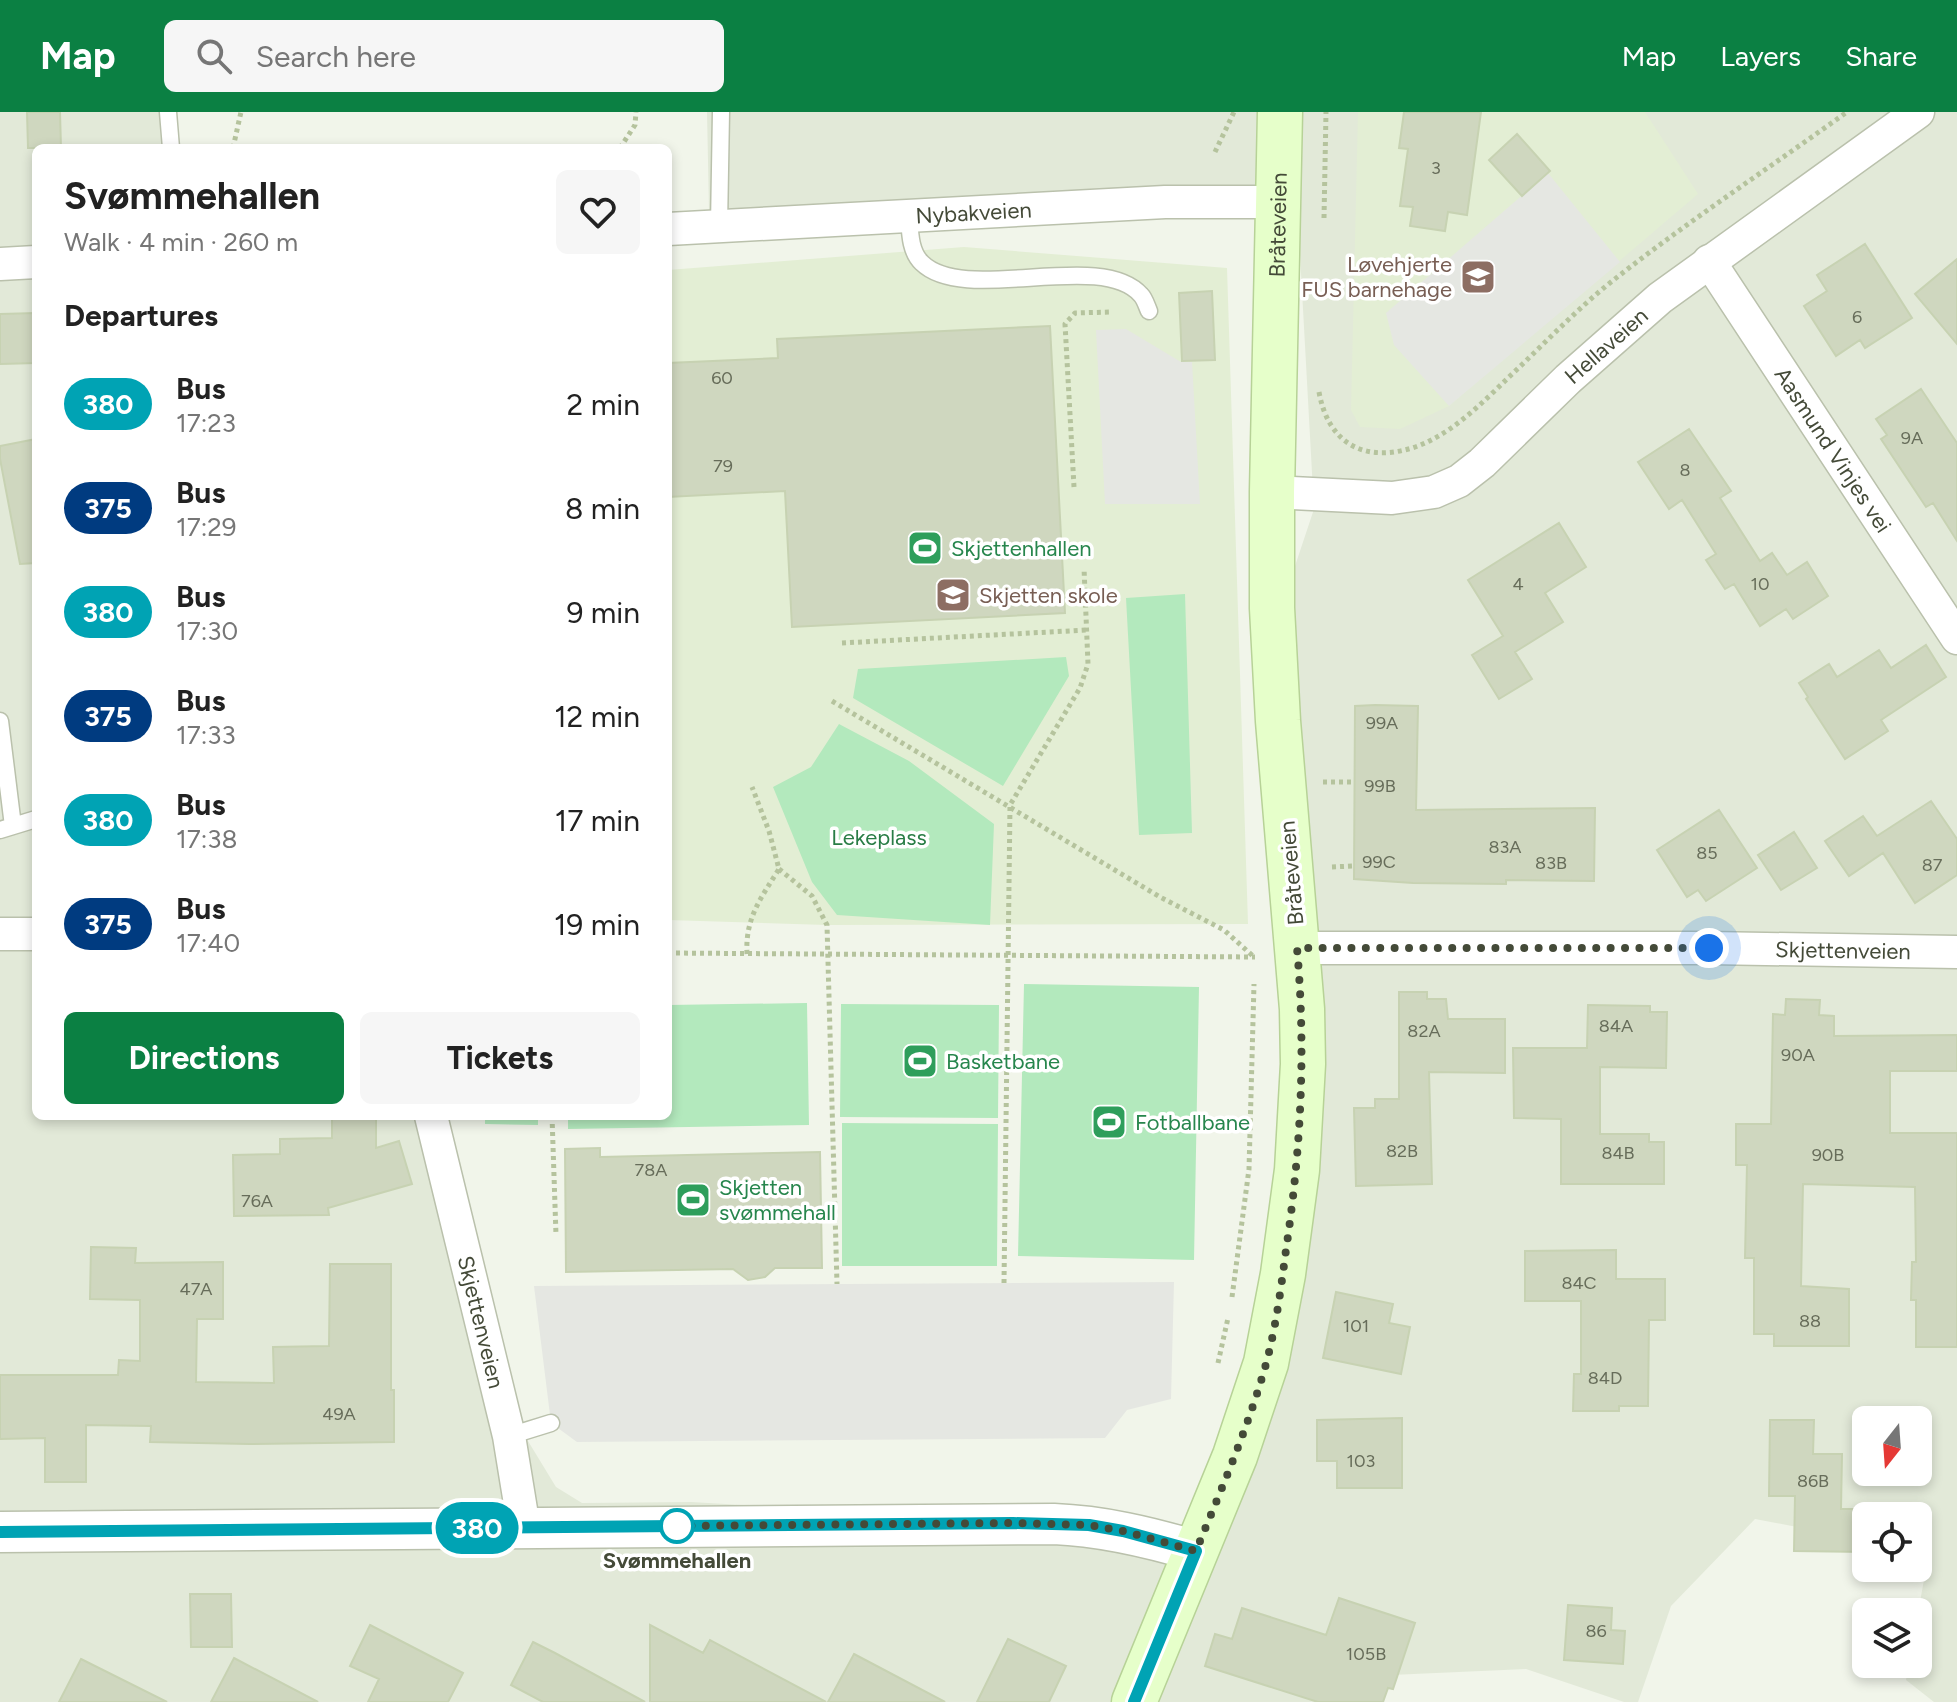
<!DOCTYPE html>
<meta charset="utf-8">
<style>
:root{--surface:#fff;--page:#f6f6f6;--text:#222;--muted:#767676;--accent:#0b8043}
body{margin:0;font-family:Figtree,sans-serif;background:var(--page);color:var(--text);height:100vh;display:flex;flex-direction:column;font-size:30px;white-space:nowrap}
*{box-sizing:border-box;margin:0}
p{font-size:26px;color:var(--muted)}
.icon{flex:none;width:44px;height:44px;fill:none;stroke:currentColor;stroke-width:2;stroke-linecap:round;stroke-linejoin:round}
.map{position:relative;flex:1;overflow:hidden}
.drawer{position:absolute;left:32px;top:32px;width:640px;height:976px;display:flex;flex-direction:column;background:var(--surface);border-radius:12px;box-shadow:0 4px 12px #0003}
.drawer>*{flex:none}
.badge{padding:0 16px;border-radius:26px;font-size:28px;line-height:52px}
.needle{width:52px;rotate:197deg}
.tools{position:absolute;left:1852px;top:1294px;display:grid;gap:16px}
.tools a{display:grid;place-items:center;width:80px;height:80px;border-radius:12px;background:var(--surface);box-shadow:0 4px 12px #0003;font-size:40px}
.you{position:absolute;width:40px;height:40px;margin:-20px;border:6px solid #fff;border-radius:50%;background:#1a73e8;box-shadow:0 0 0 12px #1a73e833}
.map>.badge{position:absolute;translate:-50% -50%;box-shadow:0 0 0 4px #fff}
h2{padding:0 32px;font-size:30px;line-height:72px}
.round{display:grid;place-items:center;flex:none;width:84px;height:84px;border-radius:12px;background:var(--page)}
.headline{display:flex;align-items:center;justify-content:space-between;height:136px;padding:0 32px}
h1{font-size:38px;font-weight:700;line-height:60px}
.primary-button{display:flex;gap:16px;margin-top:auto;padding:16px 32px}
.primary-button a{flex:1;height:92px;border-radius:12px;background:var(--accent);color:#fff;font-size:32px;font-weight:700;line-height:92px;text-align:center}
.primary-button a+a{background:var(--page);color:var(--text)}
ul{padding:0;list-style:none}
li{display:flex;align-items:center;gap:24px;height:104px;padding:0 32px}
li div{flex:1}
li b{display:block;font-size:30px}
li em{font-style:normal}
li .badge{min-width:88px;font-weight:700;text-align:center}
header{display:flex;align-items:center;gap:48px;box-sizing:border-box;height:112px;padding:0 40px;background:var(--accent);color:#fff}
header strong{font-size:38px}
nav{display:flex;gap:44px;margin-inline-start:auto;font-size:28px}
.search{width:560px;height:72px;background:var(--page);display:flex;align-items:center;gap:20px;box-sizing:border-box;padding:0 28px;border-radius:12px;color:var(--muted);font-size:30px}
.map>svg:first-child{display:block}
</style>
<header>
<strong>Map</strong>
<div class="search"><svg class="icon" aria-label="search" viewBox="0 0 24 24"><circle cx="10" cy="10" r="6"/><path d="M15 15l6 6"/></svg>Search here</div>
<nav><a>Map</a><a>Layers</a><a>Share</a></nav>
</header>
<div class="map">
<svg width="1957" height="1590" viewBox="0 0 1957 1590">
<rect width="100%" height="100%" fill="#f1f5ea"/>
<path fill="#e2e9d8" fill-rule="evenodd" d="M 0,0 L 171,0 L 171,36 L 36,36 L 36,1004 L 431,1004 L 503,1288 L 556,1375 L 582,1391 L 691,1390 L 1191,1419 L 1291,1103 L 1291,466 L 1314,397 L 1297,88 L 709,98 L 707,0 L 1957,0 L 1957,1590 L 1934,1590 L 1906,1568 L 1909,1552 L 1918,1552 L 1918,1501 L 1929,1440 L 1918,1438 L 1918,1404 L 1866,1404 L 1866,1428 L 1755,1407 L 1671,1494 L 1638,1590 L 1624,1590 L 1526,1557 L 1391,1563 L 1378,1590 L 0,1590 ZM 1866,1308 L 1918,1308 L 1918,1360 L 1866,1360 Z"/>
<path fill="#e3eed4" d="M 1358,0 L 1645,0 L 1698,82 L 1449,294 L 1400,317 L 1360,315 L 1351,298 Z
M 964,135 L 1227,156 L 1248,812 L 827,813 L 668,808 L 668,158 Z"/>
<path fill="#b3e9bd" d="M 1185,482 L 1192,721 L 1139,723 L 1126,486 Z
M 1066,545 L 1069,564 L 1003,674 L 853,586 L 858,557 Z
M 839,612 L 909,649 L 994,712 L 990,813 L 837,803 L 812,770 L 773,675 L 811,655 Z
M 1024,872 L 1199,875 L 1194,1148 L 1018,1144 Z
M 807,891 L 809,1013 L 568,1017 L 568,1004 L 668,1004 L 668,893 Z
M 841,892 L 999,893 L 998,1006 L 840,1005 Z
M 485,1004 L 538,1004 L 538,1013 L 485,1012 Z
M 842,1011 L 998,1012 L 997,1154 L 842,1154 Z"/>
<path fill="#e5e7e2" d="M 1548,61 L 1620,150 L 1449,294 L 1394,233 L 1386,201 Z
M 1126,217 L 1181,250 L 1192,250 L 1200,392 L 1105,392 L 1096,218 Z
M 1174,1170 L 1171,1287 L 1127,1298 L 1105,1326 L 577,1330 L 551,1311 L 534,1174 Z"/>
<path fill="#cfd7bf" stroke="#c7d2b2" stroke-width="2" d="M 27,0 L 60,0 L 61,36 L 28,36 Z
M 1404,0 L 1481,0 L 1467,103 L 1448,100 L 1445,119 L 1410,114 L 1413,95 L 1400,94 L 1408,37 L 1399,36 Z
M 1517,22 L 1550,59 L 1522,84 L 1489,48 Z
M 1865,132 L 1912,206 L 1865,236 L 1860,228 L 1836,244 L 1804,194 L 1827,179 L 1817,163 Z
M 1957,147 L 1957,232 L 1915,182 Z
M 1212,179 L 1215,248 L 1182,249 L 1179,181 Z
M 36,201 L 36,251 L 0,252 L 0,202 Z
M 1050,214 L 1065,501 L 792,515 L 785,379 L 668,385 L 668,251 L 778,246 L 777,227 Z
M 1921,277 L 1957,331 L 1957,429 L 1933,391 L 1926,395 L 1881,327 L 1887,323 L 1876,307 Z
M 1689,317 L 1731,379 L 1720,386 L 1760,449 L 1772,441 L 1787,463 L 1807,450 L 1828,484 L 1793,507 L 1786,497 L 1760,514 L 1734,472 L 1725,477 L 1706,448 L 1716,442 L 1682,388 L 1669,397 L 1638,350 Z
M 36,327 L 36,451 L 20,452 L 0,347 L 0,334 Z
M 1559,411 L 1586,455 L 1545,481 L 1563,510 L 1515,540 L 1532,567 L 1499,587 L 1472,543 L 1503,524 L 1468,468 Z
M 1926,533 L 1946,565 L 1881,608 L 1888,619 L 1845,647 L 1806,587 L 1808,585 L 1799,571 L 1829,552 L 1837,565 L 1879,538 L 1891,556 Z
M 1375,593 L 1418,594 L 1416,698 L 1595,696 L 1594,769 L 1506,768 L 1506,772 L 1413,771 L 1354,767 L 1355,594 Z
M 1931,689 L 1957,727 L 1957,763 L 1915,791 L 1883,741 L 1849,764 L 1825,729 L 1863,704 L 1877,724 Z
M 1719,698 L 1757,756 L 1706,789 L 1698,778 L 1687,785 L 1657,738 Z
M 1794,720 L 1817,756 L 1781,778 L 1758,743 Z
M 1399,880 L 1427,880 L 1427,887 L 1446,887 L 1448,907 L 1505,907 L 1505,961 L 1429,960 L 1432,1072 L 1356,1074 L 1354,996 L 1375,996 L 1375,987 L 1399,987 Z
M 1786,887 L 1820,888 L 1819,903 L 1834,904 L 1834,924 L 1957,923 L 1957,959 L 1890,959 L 1890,1021 L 1957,1021 L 1957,1235 L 1916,1235 L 1916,1188 L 1911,1188 L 1912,1150 L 1916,1150 L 1915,1075 L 1803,1072 L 1801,1174 L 1849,1177 L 1849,1234 L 1774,1234 L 1774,1222 L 1754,1222 L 1754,1146 L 1745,1146 L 1747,1053 L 1736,1053 L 1736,1012 L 1771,1012 L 1773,902 L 1785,903 Z
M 1588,893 L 1650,894 L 1650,900 L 1667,900 L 1666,956 L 1600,955 L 1600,1022 L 1649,1022 L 1649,1030 L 1664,1030 L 1664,1072 L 1561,1072 L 1561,1007 L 1514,1006 L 1513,936 L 1587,936 Z
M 332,1004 L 376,1004 L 376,1036 L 399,1029 L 412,1072 L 328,1096 L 329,1103 L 234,1104 L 233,1043 L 280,1042 L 280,1027 L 332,1026 Z
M 600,1036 L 600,1045 L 820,1040 L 822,1156 L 775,1156 L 765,1165 L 748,1168 L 733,1157 L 566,1160 L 565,1037 Z
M 91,1135 L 136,1136 L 135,1151 L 223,1150 L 223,1207 L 197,1207 L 196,1270 L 274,1271 L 273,1235 L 329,1234 L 330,1152 L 391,1152 L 391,1278 L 394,1278 L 394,1330 L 249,1332 L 150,1330 L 151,1314 L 86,1313 L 86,1370 L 45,1370 L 45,1326 L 0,1327 L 0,1263 L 118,1263 L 119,1248 L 140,1249 L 140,1188 L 90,1187 Z
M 1616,1138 L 1616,1167 L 1665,1167 L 1665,1208 L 1649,1208 L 1648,1294 L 1619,1294 L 1619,1299 L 1573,1299 L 1574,1262 L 1581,1262 L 1581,1189 L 1525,1189 L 1525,1139 Z
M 1336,1180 L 1393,1192 L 1389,1211 L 1410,1215 L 1401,1262 L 1323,1246 Z
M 1402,1306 L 1402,1376 L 1337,1376 L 1337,1349 L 1317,1349 L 1317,1308 Z
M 1770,1308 L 1814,1308 L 1813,1342 L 1842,1342 L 1841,1397 L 1866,1397 L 1866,1440 L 1794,1439 L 1795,1384 L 1769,1384 Z
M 190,1482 L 231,1482 L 232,1535 L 191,1535 Z
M 1339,1486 L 1415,1511 L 1393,1577 L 1388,1576 L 1383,1590 L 1318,1590 L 1205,1554 L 1215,1522 L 1232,1527 L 1242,1496 L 1326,1523 Z
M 1568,1493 L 1612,1496 L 1611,1518 L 1625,1519 L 1623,1552 L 1564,1548 Z
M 370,1513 L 463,1561 L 448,1590 L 368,1590 L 379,1567 L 350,1554 Z
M 650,1513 L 703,1541 L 710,1528 L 826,1590 L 650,1590 Z
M 1008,1527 L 1066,1554 L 1049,1590 L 977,1590 Z
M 533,1530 L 555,1541 L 645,1590 L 543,1590 L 511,1573 Z
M 854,1542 L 945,1590 L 828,1590 Z
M 234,1546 L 318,1590 L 211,1590 Z
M 81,1547 L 167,1590 L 59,1590 Z"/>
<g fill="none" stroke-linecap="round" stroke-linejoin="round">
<defs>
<path id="service" d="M 168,0 L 171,36
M 909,105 C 910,120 910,140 922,151 C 965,193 1101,137 1141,183 C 1145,187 1147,195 1149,199
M 719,114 L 721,0
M 0,609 L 13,714
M 0,718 L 36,707
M 509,1324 L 551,1311"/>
<g id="minor">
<path id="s1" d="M 668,117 L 1165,90 L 1278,90"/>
<path id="s2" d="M 1709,149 L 1957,526"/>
<path d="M 0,152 L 36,150"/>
<path id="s3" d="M 1272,380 L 1392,386 L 1434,380 L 1459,369 L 1482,351 L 1568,267 L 1660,186 L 1918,0"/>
<path d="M 0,822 L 36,822"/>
<path id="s4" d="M 1297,836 L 1709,836 L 1957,840"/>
<path id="s5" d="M 431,1004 L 509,1324 L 524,1416"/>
</g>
<path id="tertiary" d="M 0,1420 L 1054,1412 C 1103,1414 1149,1425 1196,1439"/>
<g id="secondary">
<path id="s6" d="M 1134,1590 L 1235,1344 L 1266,1251 L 1283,1162 L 1297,1058 L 1303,952 L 1302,897 L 1278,609 L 1272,496 L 1272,380 L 1280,0"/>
</g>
</defs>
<use href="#service" stroke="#bac1ac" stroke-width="19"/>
<use href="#minor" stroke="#bac1ac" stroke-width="35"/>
<use href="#tertiary" stroke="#bac1ac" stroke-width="43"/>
<use href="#secondary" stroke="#b7d297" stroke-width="47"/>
<path stroke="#b5c39d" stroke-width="5" stroke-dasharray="4 4" stroke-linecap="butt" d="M 233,36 L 241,0
M 620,36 L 635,13 L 636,0
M 1215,40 L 1234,0
M 1324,106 L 1326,0
M 1319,280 C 1328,330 1362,351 1412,336 C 1450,324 1481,292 1509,265 C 1543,233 1575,199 1611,170 C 1687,110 1769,56 1847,0
M 1074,375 L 1065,212 L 1075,201 L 1111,200
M 842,531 L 1087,518
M 832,589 L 1160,785 L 1224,818 L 1254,845
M 1323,670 L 1354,670
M 1332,755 L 1353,754
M 779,757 L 812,784 L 827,813 L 837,1172
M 668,841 L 1255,845
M 747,842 C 745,806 761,786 779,757 L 769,719 L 752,675
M 552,1004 L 556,1123
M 1004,1171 L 1010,693 L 1080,576 L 1088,552 L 1084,456
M 1232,1185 L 1249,1057 L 1254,872
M 1218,1251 L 1228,1206"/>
<use href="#service" stroke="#fff" stroke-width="16"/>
<use href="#minor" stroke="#fff" stroke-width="32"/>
<use href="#tertiary" stroke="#fff" stroke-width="40"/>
<use href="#secondary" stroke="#e6ffca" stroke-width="44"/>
</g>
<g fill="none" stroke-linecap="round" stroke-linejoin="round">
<defs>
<path id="line" d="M 0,1420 L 1013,1411 L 1089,1413 L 1123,1419 L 1196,1439 L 1134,1590"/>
</defs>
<use href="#line" stroke="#fff" stroke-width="18"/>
<use href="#line" stroke="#00a3b4" stroke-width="12"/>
<path stroke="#444a38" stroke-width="8" stroke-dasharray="0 14.4" d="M 677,1414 L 1013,1411 L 1089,1413 L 1123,1419 L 1196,1439 C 1221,1378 1248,1316 1266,1252 C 1276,1215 1281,1176 1286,1138 C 1301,1037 1306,938 1297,836 L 1709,836"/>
</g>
<defs>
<symbol id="school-square" viewBox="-11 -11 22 22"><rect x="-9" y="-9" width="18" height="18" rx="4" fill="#8d6e63" stroke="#fff"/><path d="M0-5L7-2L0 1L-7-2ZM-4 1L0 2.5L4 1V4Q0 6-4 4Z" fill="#fff"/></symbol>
<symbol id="stadium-square" viewBox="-11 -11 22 22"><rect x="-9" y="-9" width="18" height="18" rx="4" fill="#2e9e5b" stroke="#fff"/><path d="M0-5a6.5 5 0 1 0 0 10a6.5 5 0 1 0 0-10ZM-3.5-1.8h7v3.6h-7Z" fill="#fff"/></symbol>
</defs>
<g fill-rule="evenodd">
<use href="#school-square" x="1458" y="145" width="40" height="40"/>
<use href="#stadium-square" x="905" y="416" width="40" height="40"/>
<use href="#school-square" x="933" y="463" width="40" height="40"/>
<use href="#stadium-square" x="900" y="929" width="40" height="40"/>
<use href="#stadium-square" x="1089" y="990" width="40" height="40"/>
<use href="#stadium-square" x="673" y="1068" width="40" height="40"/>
</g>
<circle fill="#fff" stroke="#00a3b4" stroke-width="4" cx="677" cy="1414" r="16"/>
<g text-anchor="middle" stroke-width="7" stroke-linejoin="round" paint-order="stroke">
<g font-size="18" fill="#676d5a">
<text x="1436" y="62">3</text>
<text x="1857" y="211">6</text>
<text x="722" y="272">60</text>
<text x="1912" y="332">9A</text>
<text x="723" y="360">79</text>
<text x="1685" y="364">8</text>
<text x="1518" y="478">4</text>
<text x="1760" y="478">10</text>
<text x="1382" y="617">99A</text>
<text x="1380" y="680">99B</text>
<text x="1505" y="741">83A</text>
<text x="1707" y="747">85</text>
<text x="1379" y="756">99C</text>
<text x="1551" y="757">83B</text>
<text x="1932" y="759">87</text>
<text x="1616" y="920">84A</text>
<text x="1424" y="925">82A</text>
<text x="1798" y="949">90A</text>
<text x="1402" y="1045">82B</text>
<text x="1618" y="1047">84B</text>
<text x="1828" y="1049">90B</text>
<text x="651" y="1064">78A</text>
<text x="257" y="1095">76A</text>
<text x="1579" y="1177">84C</text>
<text x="196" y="1183">47A</text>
<text x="1810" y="1215">88</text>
<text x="1356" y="1220">101</text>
<text x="1605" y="1272">84D</text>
<text x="339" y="1308">49A</text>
<text x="1361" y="1355">103</text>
<text x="1813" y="1375">86B</text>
<text x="1596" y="1525">86</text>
<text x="1366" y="1548">105B</text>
</g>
<g font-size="22" fill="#444a38" stroke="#fff">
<text dy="8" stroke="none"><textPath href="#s1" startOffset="306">Nybakveien</textPath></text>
<text dy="8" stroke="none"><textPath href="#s6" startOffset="1506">Bråteveien</textPath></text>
<text dy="8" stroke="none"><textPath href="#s3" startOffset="390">Hellaveien</textPath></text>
<text dy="8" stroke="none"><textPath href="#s2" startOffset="226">Aasmund Vinjes vei</textPath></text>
<text transform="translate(1291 761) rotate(-95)" y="8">Bråteveien</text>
<text dy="8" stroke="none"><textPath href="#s4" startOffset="546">Skjettenveien</textPath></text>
<text dy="8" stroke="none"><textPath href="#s5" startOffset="212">Skjettenveien</textPath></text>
</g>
<g font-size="22" fill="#785e54" stroke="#fff" text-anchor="end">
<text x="1452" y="160">Løvehjerte<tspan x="1452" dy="25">FUS barnehage</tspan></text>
<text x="979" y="491" text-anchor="start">Skjetten skole</text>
</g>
<g font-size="22" fill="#27864d" stroke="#fff" text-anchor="start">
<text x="951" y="444">Skjettenhallen</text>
<text x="946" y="957">Basketbane</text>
<text x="1135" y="1018">Fotballbane</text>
<text x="719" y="1083">Skjetten<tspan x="719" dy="25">svømmehall</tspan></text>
</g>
<g font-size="22" fill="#297d46" stroke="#fff">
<text x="879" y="733">Lekeplass</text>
</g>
<g font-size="22" font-weight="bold" fill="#444a38" stroke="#fff">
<text x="677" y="1456">Svømmehallen</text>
</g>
</g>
</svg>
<div class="tools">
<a><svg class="needle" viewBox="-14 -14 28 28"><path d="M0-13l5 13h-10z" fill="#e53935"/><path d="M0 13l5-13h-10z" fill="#767676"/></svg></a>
<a><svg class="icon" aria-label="locate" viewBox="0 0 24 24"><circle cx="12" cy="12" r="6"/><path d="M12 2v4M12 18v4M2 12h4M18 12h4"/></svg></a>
<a><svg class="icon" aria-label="layers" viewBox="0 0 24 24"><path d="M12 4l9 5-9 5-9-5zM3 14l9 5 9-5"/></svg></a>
</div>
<div class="you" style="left:1709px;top:836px"></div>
<b class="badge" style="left:477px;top:1416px;background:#00a3b4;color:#fff">380</b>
<section class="drawer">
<div class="headline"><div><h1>Svømmehallen</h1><p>Walk · 4 min · 260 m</p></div><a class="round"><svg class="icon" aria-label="heart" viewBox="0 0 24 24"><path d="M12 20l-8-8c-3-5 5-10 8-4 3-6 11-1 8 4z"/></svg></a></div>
<h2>Departures</h2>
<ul>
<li><span class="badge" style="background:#00a3b4;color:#fff">380</span><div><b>Bus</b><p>17:23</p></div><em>2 min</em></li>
<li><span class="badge" style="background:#003b80;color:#fff">375</span><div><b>Bus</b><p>17:29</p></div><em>8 min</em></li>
<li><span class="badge" style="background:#00a3b4;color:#fff">380</span><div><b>Bus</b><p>17:30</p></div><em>9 min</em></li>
<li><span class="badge" style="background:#003b80;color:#fff">375</span><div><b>Bus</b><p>17:33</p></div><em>12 min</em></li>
<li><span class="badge" style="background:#00a3b4;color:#fff">380</span><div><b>Bus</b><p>17:38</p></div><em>17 min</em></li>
<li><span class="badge" style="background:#003b80;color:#fff">375</span><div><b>Bus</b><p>17:40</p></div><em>19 min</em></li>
</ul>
<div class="primary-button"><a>Directions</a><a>Tickets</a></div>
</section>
</div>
